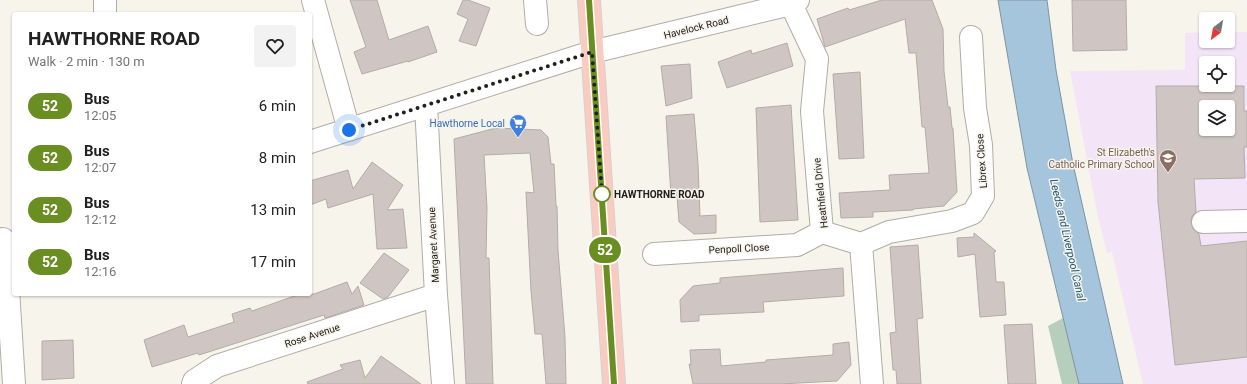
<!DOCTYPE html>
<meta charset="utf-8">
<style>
:root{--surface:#fff;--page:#f2f2f2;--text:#222;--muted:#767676}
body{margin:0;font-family:Roboto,sans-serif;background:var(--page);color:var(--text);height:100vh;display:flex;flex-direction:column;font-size:15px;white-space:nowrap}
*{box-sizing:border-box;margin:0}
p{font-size:13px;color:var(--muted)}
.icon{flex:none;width:22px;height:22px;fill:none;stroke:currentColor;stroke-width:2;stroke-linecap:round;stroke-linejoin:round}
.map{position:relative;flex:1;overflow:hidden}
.drawer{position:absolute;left:12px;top:12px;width:300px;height:284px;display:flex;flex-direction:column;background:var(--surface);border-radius:4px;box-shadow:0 1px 3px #0004}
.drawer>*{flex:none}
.badge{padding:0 8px;border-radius:13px;font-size:14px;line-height:26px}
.needle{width:26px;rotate:211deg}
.fabs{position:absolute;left:1199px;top:12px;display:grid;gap:8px}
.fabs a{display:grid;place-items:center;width:36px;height:36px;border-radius:4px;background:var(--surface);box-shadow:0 1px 3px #0004;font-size:20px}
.you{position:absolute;width:20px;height:20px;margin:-10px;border:3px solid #fff;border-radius:50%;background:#1a73e8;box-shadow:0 0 0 6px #1a73e833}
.map>.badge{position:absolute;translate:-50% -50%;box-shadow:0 0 0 2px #fff}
.round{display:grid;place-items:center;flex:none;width:42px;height:42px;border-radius:4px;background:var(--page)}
.headline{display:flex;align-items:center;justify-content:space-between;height:68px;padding:0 16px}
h1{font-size:19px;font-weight:700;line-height:30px}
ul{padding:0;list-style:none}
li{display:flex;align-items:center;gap:12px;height:52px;padding:0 16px}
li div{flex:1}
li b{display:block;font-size:15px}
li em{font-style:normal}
li .badge{min-width:44px;font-weight:700;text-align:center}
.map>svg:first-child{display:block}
</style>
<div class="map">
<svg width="1247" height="384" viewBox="0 0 1247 384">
<rect width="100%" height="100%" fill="#f7f4ec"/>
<path fill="#f3e4f7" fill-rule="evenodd" d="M 1206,32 L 1206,41 L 1228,41 L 1228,32 L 1247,32 L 1247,384 L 1143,384 L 1112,252 L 1107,253 L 1098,217 L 1070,71 L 1185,70 L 1185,33 ZM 1206,63 L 1228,63 L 1228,85 L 1206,85 ZM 1206,107 L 1228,107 L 1228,129 L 1206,129 Z"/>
<path fill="#b6cfbd" d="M 1063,318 L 1079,384 L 1062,384 L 1048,326 Z"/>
<path fill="#a4c5db" stroke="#7d94a2" d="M 998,0 L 1047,0 L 1056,70 L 1073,164 L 1123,384 L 1079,384 L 1027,168 Z"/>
<path fill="#cfc6c4" stroke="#b4aba9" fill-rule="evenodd" d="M 350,0 L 377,0 L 389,40 L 428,26 L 437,52 L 408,62 L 408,61 L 362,74 L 354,52 L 366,47 Z
M 463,0 L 468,0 L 490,8 L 476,46 L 459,41 L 468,19 L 457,14 Z
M 882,0 L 932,0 L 943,29 L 944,71 L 948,107 L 950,107 L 952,128 L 953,128 L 957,192 L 944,206 L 913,209 L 913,210 L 873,212 L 873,217 L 841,218 L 839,193 L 890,190 L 889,175 L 929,173 L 925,127 L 922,127 L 916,53 L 909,53 L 905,19 L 825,47 L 817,19 L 848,8 L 849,10 Z
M 1072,0 L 1126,0 L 1127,50 L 1073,51 Z
M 787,43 L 793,66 L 727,88 L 718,62 L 751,50 L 752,54 Z
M 690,64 L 692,98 L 666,106 L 661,66 Z
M 860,72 L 864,158 L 839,159 L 833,74 Z
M 1156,86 L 1244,86 L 1244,111 L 1247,111 L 1247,147 L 1244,147 L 1245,178 L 1194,179 L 1196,212 L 1192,216 L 1191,222 L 1193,229 L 1199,234 L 1201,246 L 1247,241 L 1247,357 L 1175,365 L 1158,202 ZM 1206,107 L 1228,107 L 1228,129 L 1206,129 Z
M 791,105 L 798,220 L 760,222 L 756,108 Z
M 694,114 L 698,164 L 700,216 L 716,215 L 716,233 L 694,234 L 679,222 L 677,196 L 671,196 L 666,116 Z
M 496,128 L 541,130 L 548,137 L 551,164 L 554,164 L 556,206 L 557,206 L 558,250 L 565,337 L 566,384 L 546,384 L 542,334 L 535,334 L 531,291 L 526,192 L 534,193 L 530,153 L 484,155 L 487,208 L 486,258 L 489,258 L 493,384 L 466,384 L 454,139 Z
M 372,162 L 403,185 L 387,210 L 403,209 L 407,248 L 377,249 L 373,194 L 328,208 L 326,199 L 310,205 L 310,181 L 348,170 L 353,189 Z
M 974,233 L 996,251 L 994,252 L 996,282 L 1004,282 L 1006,315 L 980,317 L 975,254 L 958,257 L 957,238 L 974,237 Z
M 918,245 L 923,318 L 917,319 L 921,384 L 897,384 L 896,370 L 893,370 L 890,333 L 896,332 L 890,247 Z
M 384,253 L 409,270 L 388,297 L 383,299 L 360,283 Z
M 843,268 L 844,296 L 763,302 L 764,312 L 699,315 L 699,321 L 681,322 L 680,300 L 693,286 L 720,283 L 720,278 Z
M 347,282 L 352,294 L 358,286 L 364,305 L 325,318 L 324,315 L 199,355 L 198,353 L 152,367 L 144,340 L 184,325 L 188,337 L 234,322 L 232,314 L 250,308 L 252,311 L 300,294 L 314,294 Z
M 1032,324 L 1036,384 L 1008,384 L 1004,325 Z
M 73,340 L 74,378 L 42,380 L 42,341 Z
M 849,342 L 851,365 L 837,381 L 780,384 L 693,384 L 689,364 L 691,365 L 690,350 L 720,349 L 721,366 L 766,362 L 766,360 L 833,355 L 833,344 Z
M 381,356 L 421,384 L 308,384 L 307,382 L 343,369 L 340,365 L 360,360 L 365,378 Z"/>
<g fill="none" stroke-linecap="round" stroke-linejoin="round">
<defs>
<path id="minor" d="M 105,0 L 105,14
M 313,0 L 349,130
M 535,0 L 537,24
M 791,4 L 817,59 L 812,111 L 822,232 L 861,244 L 872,384
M 426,105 L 436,295 L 443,384
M 310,142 L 592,52 L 791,4 L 798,0
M 1203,222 L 1247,221
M 3,239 L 7,273 L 14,384
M 861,244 L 889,232 L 952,221 L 973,213 L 983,196 L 981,145 L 975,108 L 971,37
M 654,254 L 797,245 L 822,232
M 193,384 L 194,381 L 217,366 L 436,295"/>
<path id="major" d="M 589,0 L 614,384"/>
</defs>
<use href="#minor" stroke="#afada6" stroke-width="24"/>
<use href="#major" stroke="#d3d2d2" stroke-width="24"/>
<use href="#minor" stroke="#fff" stroke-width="22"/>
<use href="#major" stroke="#faccc1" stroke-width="22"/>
</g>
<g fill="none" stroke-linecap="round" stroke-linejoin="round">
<defs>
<path id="line" d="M 589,0 L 614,384"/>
</defs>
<use href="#line" stroke="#fff" stroke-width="9"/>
<use href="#line" stroke="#6b8e23" stroke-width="6"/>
<path stroke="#21201d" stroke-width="4" stroke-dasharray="0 7.2" d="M 349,130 L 592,52 L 602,194"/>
</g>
<defs>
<symbol id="supermarket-pin" viewBox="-11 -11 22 30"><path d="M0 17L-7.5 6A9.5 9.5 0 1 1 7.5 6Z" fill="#3f7fe0" stroke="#f7f4ec"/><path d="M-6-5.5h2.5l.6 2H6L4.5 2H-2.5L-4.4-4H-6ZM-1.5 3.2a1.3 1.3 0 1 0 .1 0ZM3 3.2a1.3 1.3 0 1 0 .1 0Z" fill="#fff"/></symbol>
<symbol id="school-pin" viewBox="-11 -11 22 30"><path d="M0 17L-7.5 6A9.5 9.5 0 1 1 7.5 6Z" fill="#8d6e63" stroke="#f7f4ec"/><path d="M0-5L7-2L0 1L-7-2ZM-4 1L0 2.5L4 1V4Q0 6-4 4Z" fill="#fff"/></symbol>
</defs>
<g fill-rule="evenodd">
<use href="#supermarket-pin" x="508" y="113" width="20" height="27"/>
<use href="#school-pin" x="1158" y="148" width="20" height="27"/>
</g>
<circle fill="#fff" stroke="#6b8e23" stroke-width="2" cx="602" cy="194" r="8"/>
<g text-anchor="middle" stroke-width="3" stroke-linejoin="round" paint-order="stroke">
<g font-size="10" fill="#21201d" stroke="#f7f4ec">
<text transform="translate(696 27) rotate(-14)" y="4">Havelock Road</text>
<text transform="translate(981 161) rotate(-94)" y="4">Librex Close</text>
<text transform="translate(820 193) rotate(-96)" y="4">Heathfield Drive</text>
<text transform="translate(433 245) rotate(-93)" y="4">Margaret Avenue</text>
<text transform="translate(739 248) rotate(-3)" y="4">Penpoll Close</text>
<text transform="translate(312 335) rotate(-18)" y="4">Rose Avenue</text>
</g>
<g font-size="10" fill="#366cbe" stroke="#f7f4ec" text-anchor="end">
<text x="505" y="127">Hawthorne Local</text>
</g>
<g font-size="10" fill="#785e54" stroke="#f7f4ec" text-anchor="end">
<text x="1155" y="156">St Elizabeth's<tspan x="1155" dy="12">Catholic Primary School</tspan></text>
</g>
<g font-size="10" font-weight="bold" fill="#21201d" stroke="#f7f4ec" text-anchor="start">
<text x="614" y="198">HAWTHORNE ROAD</text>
</g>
<g font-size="11" font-style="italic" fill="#205777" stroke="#f7f4ec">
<text transform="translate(1068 240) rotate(77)" y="4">Leeds and Liverpool Canal</text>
</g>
</g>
</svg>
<div class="fabs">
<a><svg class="needle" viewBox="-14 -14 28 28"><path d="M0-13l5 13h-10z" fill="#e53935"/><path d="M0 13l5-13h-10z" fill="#767676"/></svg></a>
<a><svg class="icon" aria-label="locate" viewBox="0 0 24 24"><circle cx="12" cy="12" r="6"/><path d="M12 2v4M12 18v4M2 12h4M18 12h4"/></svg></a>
<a><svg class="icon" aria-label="layers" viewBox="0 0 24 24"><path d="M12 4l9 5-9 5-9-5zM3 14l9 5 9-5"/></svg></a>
</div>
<div class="you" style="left:349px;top:130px"></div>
<b class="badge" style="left:605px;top:250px;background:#6b8e23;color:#fff">52</b>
<section class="drawer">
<div class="headline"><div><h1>HAWTHORNE ROAD</h1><p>Walk · 2 min · 130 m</p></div><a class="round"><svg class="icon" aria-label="heart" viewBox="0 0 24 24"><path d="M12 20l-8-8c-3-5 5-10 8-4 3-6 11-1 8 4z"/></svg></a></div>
<ul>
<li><span class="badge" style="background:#6b8e23;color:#fff">52</span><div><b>Bus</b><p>12:05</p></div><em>6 min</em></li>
<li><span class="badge" style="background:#6b8e23;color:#fff">52</span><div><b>Bus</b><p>12:07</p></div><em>8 min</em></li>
<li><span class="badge" style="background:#6b8e23;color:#fff">52</span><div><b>Bus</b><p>12:12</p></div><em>13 min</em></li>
<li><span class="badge" style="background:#6b8e23;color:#fff">52</span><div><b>Bus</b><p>12:16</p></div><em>17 min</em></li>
</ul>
</section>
</div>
